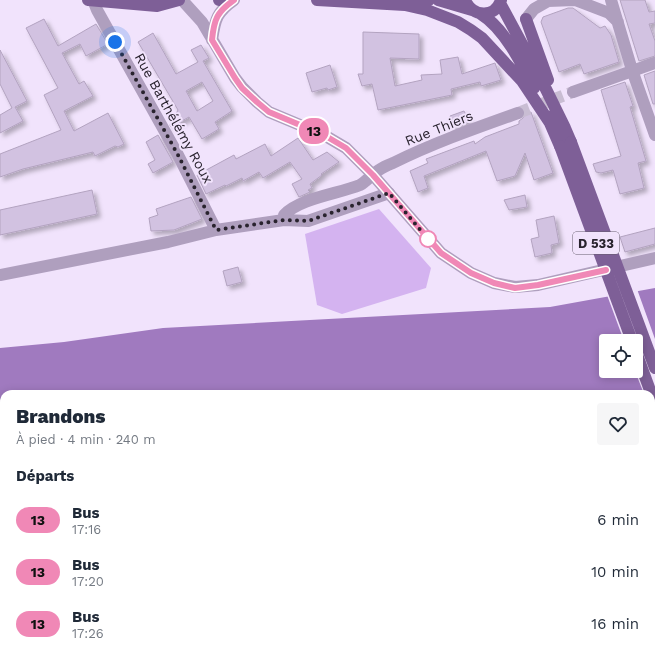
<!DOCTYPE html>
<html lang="fr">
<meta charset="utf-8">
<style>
:root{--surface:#fff;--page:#f6f6f7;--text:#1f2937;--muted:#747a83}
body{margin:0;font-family:"Work Sans",sans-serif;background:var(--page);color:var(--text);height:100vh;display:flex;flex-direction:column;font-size:15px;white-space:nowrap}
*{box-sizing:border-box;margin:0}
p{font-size:13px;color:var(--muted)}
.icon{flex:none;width:22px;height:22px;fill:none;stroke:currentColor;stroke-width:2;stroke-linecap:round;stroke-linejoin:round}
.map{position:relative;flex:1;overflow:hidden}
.sheet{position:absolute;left:0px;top:390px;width:655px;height:268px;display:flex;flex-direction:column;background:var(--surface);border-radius:12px 12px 0 0;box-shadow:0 2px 10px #0003}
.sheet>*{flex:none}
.badge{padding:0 8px;border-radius:13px;font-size:14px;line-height:26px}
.tools{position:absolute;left:599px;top:334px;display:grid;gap:8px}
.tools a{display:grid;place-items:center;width:44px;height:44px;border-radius:4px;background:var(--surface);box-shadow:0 2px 10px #0003;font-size:20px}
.you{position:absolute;width:20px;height:20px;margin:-10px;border:3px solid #fff;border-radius:50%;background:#1a73e8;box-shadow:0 0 0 6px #1a73e833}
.map>.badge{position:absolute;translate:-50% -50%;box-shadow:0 0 0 2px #fff}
h2{padding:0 16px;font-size:15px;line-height:36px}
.round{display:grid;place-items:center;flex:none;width:42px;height:42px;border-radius:4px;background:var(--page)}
.head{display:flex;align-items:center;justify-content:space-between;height:68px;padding:0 16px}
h1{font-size:19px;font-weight:800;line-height:30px}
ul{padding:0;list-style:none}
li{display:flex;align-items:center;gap:12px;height:52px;padding:0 16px}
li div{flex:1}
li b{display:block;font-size:15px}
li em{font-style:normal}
li .badge{min-width:44px;font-weight:700;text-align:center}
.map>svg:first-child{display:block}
</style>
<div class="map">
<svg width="655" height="658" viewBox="0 0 655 658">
<defs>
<filter id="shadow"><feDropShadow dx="3.5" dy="3.5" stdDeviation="2" flood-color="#0004"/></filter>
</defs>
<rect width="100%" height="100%" fill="#f1e3fc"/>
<path fill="#d4b3f0" d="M 379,209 L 431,268 L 426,288 L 342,314 L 317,305 L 305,234 Z"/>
<path fill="#a07abf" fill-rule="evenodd" d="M 655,288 L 655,653 L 651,654 L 651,394 L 4,394 L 4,654 L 650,654 L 634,658 L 0,658 L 0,348 L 64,342 L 163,328 L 550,307 ZM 606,341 L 636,341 L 636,371 L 606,371 Z"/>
<path fill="#f1e3fc" d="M 637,289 L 655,339 L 655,424 L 651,413 L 651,394 L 644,394 L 635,371 L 636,341 L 624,341 L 607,295 Z"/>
<path fill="#d2c2e1" stroke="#b3a3c0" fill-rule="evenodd" filter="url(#shadow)" d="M 620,0 L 645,0 L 649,12 L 655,11 L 655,23 L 649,24 L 655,41 L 655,56 L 639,61 Z
M 568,8 L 573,8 L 600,28 L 605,26 L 611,35 L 619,62 L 584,74 L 580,64 L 559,72 L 541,22 L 543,17 Z
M 44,19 L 58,46 L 96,24 L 108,44 L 86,56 L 80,44 L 62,53 L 79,84 L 84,81 L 93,96 L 64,111 L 74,131 L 108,113 L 124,144 L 118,147 L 115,146 L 95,156 L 93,152 L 23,169 L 0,177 L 0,154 L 61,130 L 44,95 L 58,88 L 26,28 Z
M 363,32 L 419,34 L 419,59 L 390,58 L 395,86 L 422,80 L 421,75 L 442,74 L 440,60 L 458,57 L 462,74 L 495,63 L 501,80 L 481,86 L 480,82 L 451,89 L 452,95 L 378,110 L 372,84 L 362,86 L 358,74 L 363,74 Z
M 153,33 L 176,74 L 198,62 L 191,50 L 201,45 L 209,58 L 203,61 L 232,111 L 215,122 L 219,129 L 202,139 L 189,117 L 171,127 L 170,125 L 178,110 L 138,42 ZM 202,82 L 213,101 L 197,111 L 186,91 Z
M 0,50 L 27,101 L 15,107 L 23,121 L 0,133 L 0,115 L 12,108 L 0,84 Z
M 330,65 L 337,87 L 328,90 L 327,88 L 312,92 L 306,73 Z
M 655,71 L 655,104 L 653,104 L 644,75 Z
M 625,82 L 633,106 L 630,107 L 646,161 L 638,163 L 644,188 L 620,194 L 613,170 L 601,173 L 596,172 L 593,164 L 621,156 L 601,90 Z
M 464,111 L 469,121 L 452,127 L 450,116 Z
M 531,112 L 553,173 L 534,180 L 525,153 L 515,176 L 497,181 L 486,151 L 424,176 L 428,188 L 418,192 L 410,171 L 428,163 L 426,159 L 474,141 L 475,144 L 485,137 L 519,124 L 519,121 L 523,118 L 525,114 Z
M 158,135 L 173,162 L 153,173 L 148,164 L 155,160 L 146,142 Z
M 298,138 L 313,160 L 327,152 L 339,162 L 321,174 L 322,175 L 310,184 L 312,188 L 308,190 L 310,192 L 299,197 L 292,184 L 302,179 L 290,162 L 263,178 L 259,172 L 243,181 L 242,178 L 226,186 L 225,185 L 206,194 L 197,175 L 234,155 L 236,159 L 265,144 L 271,156 Z
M 92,190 L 97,214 L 0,235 L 0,210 Z
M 525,195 L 527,207 L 509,210 L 504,200 Z
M 191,197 L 202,219 L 174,230 L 151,231 L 149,218 L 158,215 L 156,209 Z
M 554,216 L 559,243 L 551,245 L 552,253 L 535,257 L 531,239 L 539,237 L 536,220 Z
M 655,228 L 655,244 L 625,252 L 620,237 Z
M 238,267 L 242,282 L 227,286 L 223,271 Z"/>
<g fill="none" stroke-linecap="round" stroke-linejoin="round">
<path stroke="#c9bdd3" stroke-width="12" stroke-dasharray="12 6" stroke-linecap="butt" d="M 518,113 L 573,92"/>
<path stroke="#af9fbe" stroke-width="12" d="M 95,0 L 95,5 L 97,10 L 178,155 L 216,230
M 611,0 L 632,70 L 655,135
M 526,19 L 534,9 L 548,1 L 575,0 L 609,13 L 618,22
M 573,92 L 655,63
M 284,220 L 284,215 C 300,198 338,194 360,185 C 367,181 372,174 379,170 C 383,167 388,165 393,163 C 433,143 476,128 518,113
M 0,275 L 168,242 L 216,230 L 284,220 L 308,221 L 389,193"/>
<path stroke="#af9fbe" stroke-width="12" d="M 182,0 L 202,22 L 235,78 L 242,87 L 257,102 L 269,112 L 324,135 L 346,148 L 373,175 L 441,253 L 471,273 L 494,283 L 515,287 L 538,285 L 655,258
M 212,40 C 215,19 217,12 234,0"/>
<path stroke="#7e5f97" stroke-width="12" d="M 88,0 L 157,6 L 179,0
M 219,0 L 221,0
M 317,0 L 405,5 L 429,0
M 438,0 L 472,10
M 465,0 C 472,17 495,19 501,0
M 500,3 L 542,81 L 565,128 L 571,142
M 405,5 L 427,10 L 458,22 L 471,30 L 482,38 L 522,81 L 550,123
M 481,14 C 504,28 522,64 534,88
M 526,19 L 548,80
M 547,116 L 560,146
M 636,352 L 655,404"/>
<path stroke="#7e5f97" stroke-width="12" d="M 571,142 L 655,368
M 560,146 L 632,341"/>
</g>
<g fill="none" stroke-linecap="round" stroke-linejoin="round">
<defs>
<path id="line" d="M 234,0 C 217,12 214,19 212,40 L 235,78 L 242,88 L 257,102 L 269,112 L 324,135 L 346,148 L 373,175 L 441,253 L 471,273 L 494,283 L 515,288 L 538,285 L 606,270"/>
</defs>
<use href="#line" stroke="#fff" stroke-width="9"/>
<use href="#line" stroke="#f088b6" stroke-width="6"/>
<path stroke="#29232e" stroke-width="4" stroke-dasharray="0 7.2" d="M 115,42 L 178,155 L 216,230 L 284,220 L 308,221 L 389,193 L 428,239"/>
</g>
<circle fill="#fff" stroke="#f088b6" stroke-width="2" cx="428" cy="239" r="8"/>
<g text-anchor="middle" stroke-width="4" stroke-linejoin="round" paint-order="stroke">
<rect fill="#f1e3fc" stroke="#655d6c" stroke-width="1" x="573" y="232" width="46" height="22" rx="3"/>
<g font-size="13" font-weight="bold" fill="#29232e">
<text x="596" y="248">D 533</text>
</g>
<g font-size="14" fill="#29232e" stroke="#f1e3fc">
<text transform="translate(174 118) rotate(61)" y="5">Rue Barthélémy Roux</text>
<text transform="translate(439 128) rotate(-22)" y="5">Rue Thiers</text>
</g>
</g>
</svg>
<div class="tools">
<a><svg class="icon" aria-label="locate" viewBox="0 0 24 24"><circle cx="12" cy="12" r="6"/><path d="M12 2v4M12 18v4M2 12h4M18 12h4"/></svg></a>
</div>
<div class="you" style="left:115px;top:42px"></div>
<b class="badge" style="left:314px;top:131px;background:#f088b6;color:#111">13</b>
<section class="sheet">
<div class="head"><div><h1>Brandons</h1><p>À pied · 4 min · 240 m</p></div><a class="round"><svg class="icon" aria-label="heart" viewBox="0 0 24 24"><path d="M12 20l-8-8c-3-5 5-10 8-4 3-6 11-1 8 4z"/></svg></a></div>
<h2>Départs</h2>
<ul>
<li><span class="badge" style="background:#f088b6;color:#111">13</span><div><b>Bus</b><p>17:16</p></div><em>6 min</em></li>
<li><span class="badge" style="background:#f088b6;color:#111">13</span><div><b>Bus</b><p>17:20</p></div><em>10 min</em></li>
<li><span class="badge" style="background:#f088b6;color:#111">13</span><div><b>Bus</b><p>17:26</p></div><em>16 min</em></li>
</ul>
</section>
</div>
